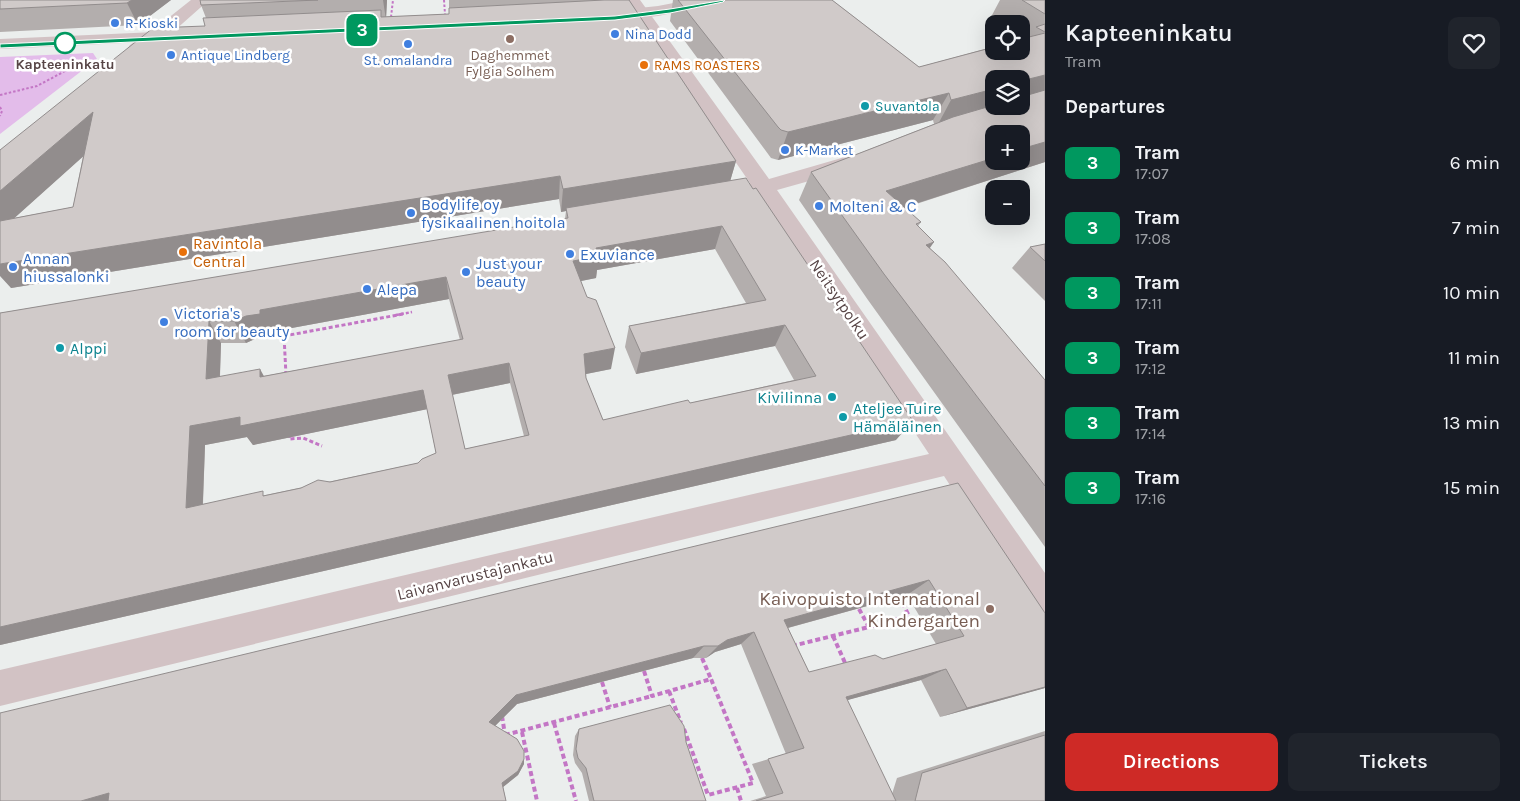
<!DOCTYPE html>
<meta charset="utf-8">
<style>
:root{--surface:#171b24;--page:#20242c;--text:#f1f3f6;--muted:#9ea1a6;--accent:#ce2a26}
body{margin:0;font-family:Karla,sans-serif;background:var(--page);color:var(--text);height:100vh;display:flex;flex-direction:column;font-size:19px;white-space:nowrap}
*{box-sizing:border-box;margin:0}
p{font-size:16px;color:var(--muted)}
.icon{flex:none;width:28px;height:28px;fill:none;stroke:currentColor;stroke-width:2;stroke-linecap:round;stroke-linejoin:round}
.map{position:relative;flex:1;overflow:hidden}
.drawer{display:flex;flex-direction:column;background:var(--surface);width:475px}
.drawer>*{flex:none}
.badge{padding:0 10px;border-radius:8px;font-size:18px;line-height:32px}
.buttons{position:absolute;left:985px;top:15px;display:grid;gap:10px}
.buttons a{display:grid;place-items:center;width:45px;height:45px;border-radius:10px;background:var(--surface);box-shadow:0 5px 20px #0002;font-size:25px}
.map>.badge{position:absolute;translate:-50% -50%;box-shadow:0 0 0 2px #fff}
h2{padding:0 20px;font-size:19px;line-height:45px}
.round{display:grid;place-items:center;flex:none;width:52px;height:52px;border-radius:10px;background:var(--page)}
.head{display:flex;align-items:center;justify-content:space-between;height:85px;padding:0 20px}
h1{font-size:24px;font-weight:600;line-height:38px}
.cta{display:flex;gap:10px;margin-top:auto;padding:10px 20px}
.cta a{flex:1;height:58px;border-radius:10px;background:var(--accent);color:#fff;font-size:20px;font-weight:600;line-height:58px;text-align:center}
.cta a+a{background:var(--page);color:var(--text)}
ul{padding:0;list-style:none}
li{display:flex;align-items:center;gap:15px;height:65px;padding:0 20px}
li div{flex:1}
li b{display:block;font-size:19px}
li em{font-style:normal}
li .badge{min-width:55px;font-weight:700;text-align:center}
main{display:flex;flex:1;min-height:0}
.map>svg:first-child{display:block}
</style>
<main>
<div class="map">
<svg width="1045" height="801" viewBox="0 0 1045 801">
<rect width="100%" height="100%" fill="#ebeeed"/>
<path fill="#e3bcea" d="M 93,53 L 97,59 L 0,134 L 0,57 Z"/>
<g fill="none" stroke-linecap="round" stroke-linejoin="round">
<path stroke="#c376c5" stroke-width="2" stroke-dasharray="2.5 2" stroke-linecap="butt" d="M 444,0 L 445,14
M 391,17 L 393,0
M 0,95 L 37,86 L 82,62
M 0,107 L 2,111 L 0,116"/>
<path stroke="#c376c5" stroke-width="2.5" stroke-dasharray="3 2" stroke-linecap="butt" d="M 396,315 L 412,312"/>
<path stroke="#c376c5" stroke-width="3" stroke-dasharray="4 2.5" stroke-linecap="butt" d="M 286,375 L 284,336 L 403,314
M 289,434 L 289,439 L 303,438 L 322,446"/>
<path stroke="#c376c5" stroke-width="4" stroke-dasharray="5 3" stroke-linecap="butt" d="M 859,609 L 869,627 L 909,616 L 898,594
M 833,636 L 846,665
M 792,646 L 869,627
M 702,658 L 711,679
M 644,671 L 652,696 L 711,679 L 753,783 L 708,795 L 684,729
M 602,682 L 610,707
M 669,691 L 681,723
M 502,716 L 505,735
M 554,723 L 576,801
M 522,732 L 537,801
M 505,735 L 652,696
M 737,788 L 741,801"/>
<path fill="#d2c2c4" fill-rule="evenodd" d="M 191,0 L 209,0 L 174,31 L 142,53 L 136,54 L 130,53 L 127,49 L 130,45 L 162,23 Z
M 624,0 L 640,0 L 769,179 L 845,157 L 852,159 L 855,164 L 852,169 L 777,190 L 1045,573 L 1045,618 L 1033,613 L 944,476 L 0,706 L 0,670 C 310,598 619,524 929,454 L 758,195 L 719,203 L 711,201 L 708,196 L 711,191 L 750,183 Z"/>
<path fill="#d2c2c4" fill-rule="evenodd" d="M 689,0 L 721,0 L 719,3 L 658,16 L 601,22 L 595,21 L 593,17 L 595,13 L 601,12 L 658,6 Z
M 178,31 L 184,32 L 187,36 L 184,40 L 0,49 L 0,39 Z"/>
<path stroke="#b5afae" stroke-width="1" d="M 625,17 L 684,8
M 0,46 L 153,40"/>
</g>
<path fill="#b3aead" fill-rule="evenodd" d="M 0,0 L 171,0 L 138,25 L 0,32 Z
M 200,0 L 387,0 L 386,17 L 449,14 L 449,0 L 629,0 L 736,161 L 730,181 L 896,440 L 0,645 L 0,313 L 565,219 L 566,211 L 561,212 L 559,199 L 11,288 L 0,150 L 205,26 L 206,18 L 201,5 ZM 83,156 L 73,207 L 14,218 ZM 715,249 L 746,303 L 629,326 L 625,347 L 636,374 L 775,346 L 794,380 L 690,403 L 603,420 L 586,378 L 586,374 L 611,369 L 581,281 L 596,278 L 597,270 ZM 449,299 L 460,340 L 264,376 L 220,377 L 221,343 L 246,343 L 257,338 L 270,335 L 270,332 ZM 510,383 L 524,436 L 465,449 L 452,395 ZM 427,409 L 436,453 L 418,463 L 266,495 L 203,504 L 205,445 L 247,437 L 253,445 Z
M 673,0 L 832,0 L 919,67 L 1025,38 L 1021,36 L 1021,24 L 1002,24 L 991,17 L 1000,0 L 1045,0 L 1045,162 L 904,208 L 921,222 L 918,226 L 930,248 L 1045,380 L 1045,547 L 868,300 L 799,200 L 811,172 L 934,124 L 933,120 L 778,160 L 771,158 L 670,21 Z
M 1045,244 L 1045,301 L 1012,268 L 1030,247 Z
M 958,483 L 1045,688 L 940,717 L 921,680 L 847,700 L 892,794 L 897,778 L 1045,731 L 1045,801 L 750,801 L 766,796 L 752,764 L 786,754 L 741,644 L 715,652 L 706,658 L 693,658 L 517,704 L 495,726 L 524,764 L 518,775 L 503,787 L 506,801 L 0,801 ZM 907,595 L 936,644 L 883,659 L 809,672 L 788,628 Z
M 579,729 L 686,742 L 706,801 L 589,801 L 582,773 L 575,763 L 573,755 L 575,736 Z"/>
<path fill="#928d8d" d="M 132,0 L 171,0 L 138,25 L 127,3 Z
M 383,0 L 387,0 L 386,20 Z
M 1045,75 L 1045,97 L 1021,104 L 1021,81 Z
M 994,89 L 994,106 L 936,128 L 951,100 Z
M 949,93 L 933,120 L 778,160 L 788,132 Z
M 93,112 L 106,136 L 0,231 L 0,191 Z
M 1045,142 L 1045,162 L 871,218 L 886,191 L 994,158 L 994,161 L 1021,161 L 1021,149 Z
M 736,161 L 729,185 L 566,208 L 566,211 L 561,212 L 563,189 Z
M 560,176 L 559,199 L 11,288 L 0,276 L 0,264 Z
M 722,226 L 715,249 L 597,270 L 596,278 L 571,283 L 573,261 L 596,248 Z
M 934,242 L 916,268 L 926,245 Z
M 446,277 L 449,299 L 270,332 L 270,335 L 257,338 L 246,343 L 234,321 L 260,310 Z
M 209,321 L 221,343 L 219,399 L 206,379 Z
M 785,325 L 775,346 L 636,374 L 641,353 Z
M 615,348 L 611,369 L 581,375 L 584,354 Z
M 509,363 L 510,383 L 451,395 L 448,375 Z
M 260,369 L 271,389 L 260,377 Z
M 423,390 L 428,409 L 253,445 L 247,437 L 205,445 L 202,524 L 186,508 L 190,426 L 240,417 Z
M 913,421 L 896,440 L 0,645 L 0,627 Z
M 929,580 L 907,595 L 769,633 L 784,620 Z
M 754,632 L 741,644 L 715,652 L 706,658 L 718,646 L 727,640 Z
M 704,646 L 693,658 L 517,704 L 491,730 L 489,722 L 516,695 Z
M 946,669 L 921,680 L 826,706 L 846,697 Z
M 1045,687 L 1045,688 L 940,717 L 967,708 Z
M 524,759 L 524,764 L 518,775 L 503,787 L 506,801 L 502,783 Z
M 109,793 L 120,801 L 81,801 Z"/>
<path fill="#d0cac9" stroke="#928d8d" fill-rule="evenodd" d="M 0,0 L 132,0 L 127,3 L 0,9 Z
M 200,0 L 318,0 L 201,5 Z
M 604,0 L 629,0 L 736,161 L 563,189 L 560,176 L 0,264 L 0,221 L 73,207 L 93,112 L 0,191 L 0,150 L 153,28 L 205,26 L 203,18 L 381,10 L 381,17 L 449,14 L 449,8 Z
M 678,0 L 832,0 L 919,67 L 994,47 L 994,51 L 1021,51 L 1021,39 L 1045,33 L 1045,75 L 1021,81 L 1021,79 L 994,79 L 994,89 L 951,100 L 949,93 L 788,132 L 781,130 L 778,127 Z
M 1022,0 L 1045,0 L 1045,14 Z
M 1045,24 L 1045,32 L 1036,27 Z
M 1045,90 L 1045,142 L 1021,149 L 1021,134 L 994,134 L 994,158 L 886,191 L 921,222 L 916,224 L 934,242 L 926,245 L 945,262 L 1045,380 L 1045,486 L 884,274 L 811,172 L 953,117 L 994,105 L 994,106 L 1021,106 L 1021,97 Z
M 746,178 L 753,189 L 756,188 L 913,421 L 0,627 L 0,313 L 568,218 L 566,208 ZM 722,226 L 766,300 L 629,326 L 641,353 L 785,325 L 816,376 L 690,403 L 688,400 L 603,420 L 586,378 L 584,354 L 615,348 L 596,300 L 587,297 L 573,261 L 599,256 L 596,248 ZM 446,277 L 463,339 L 260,377 L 260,369 L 206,379 L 209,321 L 234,321 L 246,316 L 260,314 L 260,310 ZM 509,363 L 529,435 L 465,449 L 448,375 ZM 423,390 L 436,453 L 422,459 L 418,463 L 330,482 L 318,480 L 301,488 L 263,496 L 263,491 L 186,508 L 190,426 L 240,417 L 240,426 Z
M 1045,244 L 1045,261 L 1030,247 Z
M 958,483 L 1045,613 L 1045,687 L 967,708 L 946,669 L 846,697 L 896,801 L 756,801 L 783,793 L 768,759 L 804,748 L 754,632 L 727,640 L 718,646 L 704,646 L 516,695 L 489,722 L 517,739 L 524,751 L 524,759 L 518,771 L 502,783 L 506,801 L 108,801 L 109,793 L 81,801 L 0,801 L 0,713 ZM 929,580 L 964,636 L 883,659 L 875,655 L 809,672 L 784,620 Z
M 670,705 L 684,726 L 686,742 L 706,801 L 594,801 L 586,768 L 578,758 L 576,749 L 579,729 Z
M 1045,735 L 1045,801 L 915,801 L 922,773 Z"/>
<path fill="#00985f" stroke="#fff" d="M 723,2 L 670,13 L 615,20 L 0,48 L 0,44 L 615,16 L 670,9 L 725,0 Z"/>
<g fill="#3f7fe0" stroke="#fff" stroke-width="2">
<circle cx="115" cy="23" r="5"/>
<circle cx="615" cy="34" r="5"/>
<circle cx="408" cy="44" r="5"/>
<circle cx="171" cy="55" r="5"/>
<circle cx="785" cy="150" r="5"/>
<circle cx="819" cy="206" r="5"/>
<circle cx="411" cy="213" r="5"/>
<circle cx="570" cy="254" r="5"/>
<circle cx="13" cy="267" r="5"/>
<circle cx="466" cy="272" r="5"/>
<circle cx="367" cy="289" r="5"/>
<circle cx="164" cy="322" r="5"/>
</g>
<g fill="#8d6e63" stroke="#fff" stroke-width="2">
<circle cx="510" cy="39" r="5"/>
<circle cx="990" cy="609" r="5"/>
</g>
<circle fill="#fff" stroke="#00985f" stroke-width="2.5" cx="65" cy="43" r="10"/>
<g fill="#e8710a" stroke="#fff" stroke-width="2">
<circle cx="644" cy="65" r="5"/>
<circle cx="183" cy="252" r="5"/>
</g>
<g fill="#0f9aa8" stroke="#fff" stroke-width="2">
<circle cx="865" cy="106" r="5"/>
<circle cx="60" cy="348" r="5"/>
<circle cx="832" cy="397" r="5"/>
<circle cx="843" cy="417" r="5"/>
</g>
<g text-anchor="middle" stroke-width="5" stroke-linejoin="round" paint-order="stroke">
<g font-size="14" fill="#366cbe" stroke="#fff" text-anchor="start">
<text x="125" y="28">R-Kioski</text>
<text x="625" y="39">Nina Dodd</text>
<text x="181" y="60">Antique Lindberg</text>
<text x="408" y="65" text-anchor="middle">St. omalandra</text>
<text x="795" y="155">K-Market</text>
</g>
<g font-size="14" fill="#785e54" stroke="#fff">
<text x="510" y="60">Daghemmet<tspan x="510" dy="16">Fylgia Solhem</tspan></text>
</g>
<g font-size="14" font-weight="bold" fill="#574546" stroke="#fff">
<text x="65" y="69">Kapteeninkatu</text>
</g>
<g font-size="14" fill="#c56008" stroke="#fff" text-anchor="start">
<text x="654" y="70">RAMS ROASTERS</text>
</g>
<g font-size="14" fill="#0d838f" stroke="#fff" text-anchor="start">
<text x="875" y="111">Suvantola</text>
</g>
<g font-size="16" fill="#366cbe" stroke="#fff" text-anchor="start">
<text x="421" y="210">Bodylife oy<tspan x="421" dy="18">fysikaalinen hoitola</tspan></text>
<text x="829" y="212">Molteni &amp; C</text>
<text x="580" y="260">Exuviance</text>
<text x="23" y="264">Annan<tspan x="23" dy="18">hiussalonki</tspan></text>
<text x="476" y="269">Just your<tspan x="476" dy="18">beauty</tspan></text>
<text x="377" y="295">Alepa</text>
<text x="174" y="319">Victoria's<tspan x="174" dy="18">room for beauty</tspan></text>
</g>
<g font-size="16" fill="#c56008" stroke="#fff" text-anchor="start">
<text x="193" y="249">Ravintola<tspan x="193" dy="18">Central</tspan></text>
</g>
<g font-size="16" fill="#574546" stroke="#fff">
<text transform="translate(840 299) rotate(56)" y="6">Neitsytpolku</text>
<text transform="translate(475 575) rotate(-14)" y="6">Laivanvarustajankatu</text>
</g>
<g font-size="16" fill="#0d838f" stroke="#fff" text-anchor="start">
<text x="70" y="354">Alppi</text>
<text x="822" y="403" text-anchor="end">Kivilinna</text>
<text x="853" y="414">Ateljee Tuire<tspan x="853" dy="18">Hämäläinen</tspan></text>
</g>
<g font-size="19" fill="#785e54" stroke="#fff" text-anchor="end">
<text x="980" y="605">Kaivopuisto International<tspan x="980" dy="22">Kindergarten</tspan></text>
</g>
</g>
</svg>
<div class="buttons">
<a><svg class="icon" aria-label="locate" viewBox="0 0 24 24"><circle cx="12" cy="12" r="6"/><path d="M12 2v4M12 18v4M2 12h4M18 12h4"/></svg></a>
<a><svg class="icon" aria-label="layers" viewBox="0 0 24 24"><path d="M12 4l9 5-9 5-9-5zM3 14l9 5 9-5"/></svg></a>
<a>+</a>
<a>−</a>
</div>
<b class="badge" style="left:362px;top:30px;background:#00985f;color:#fff">3</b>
</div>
<section class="drawer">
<div class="head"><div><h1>Kapteeninkatu</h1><p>Tram</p></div><a class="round"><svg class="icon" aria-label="heart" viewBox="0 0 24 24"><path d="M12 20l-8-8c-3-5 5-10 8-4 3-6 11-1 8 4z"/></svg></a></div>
<h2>Departures</h2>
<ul>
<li><span class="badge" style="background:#00985f;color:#fff">3</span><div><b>Tram</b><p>17:07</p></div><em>6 min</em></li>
<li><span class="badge" style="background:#00985f;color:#fff">3</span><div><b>Tram</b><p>17:08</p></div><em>7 min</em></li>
<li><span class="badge" style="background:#00985f;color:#fff">3</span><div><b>Tram</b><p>17:11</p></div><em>10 min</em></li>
<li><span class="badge" style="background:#00985f;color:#fff">3</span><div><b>Tram</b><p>17:12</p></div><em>11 min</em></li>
<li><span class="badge" style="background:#00985f;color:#fff">3</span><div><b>Tram</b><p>17:14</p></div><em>13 min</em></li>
<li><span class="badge" style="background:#00985f;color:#fff">3</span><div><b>Tram</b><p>17:16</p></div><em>15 min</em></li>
</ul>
<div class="cta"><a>Directions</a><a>Tickets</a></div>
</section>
</main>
